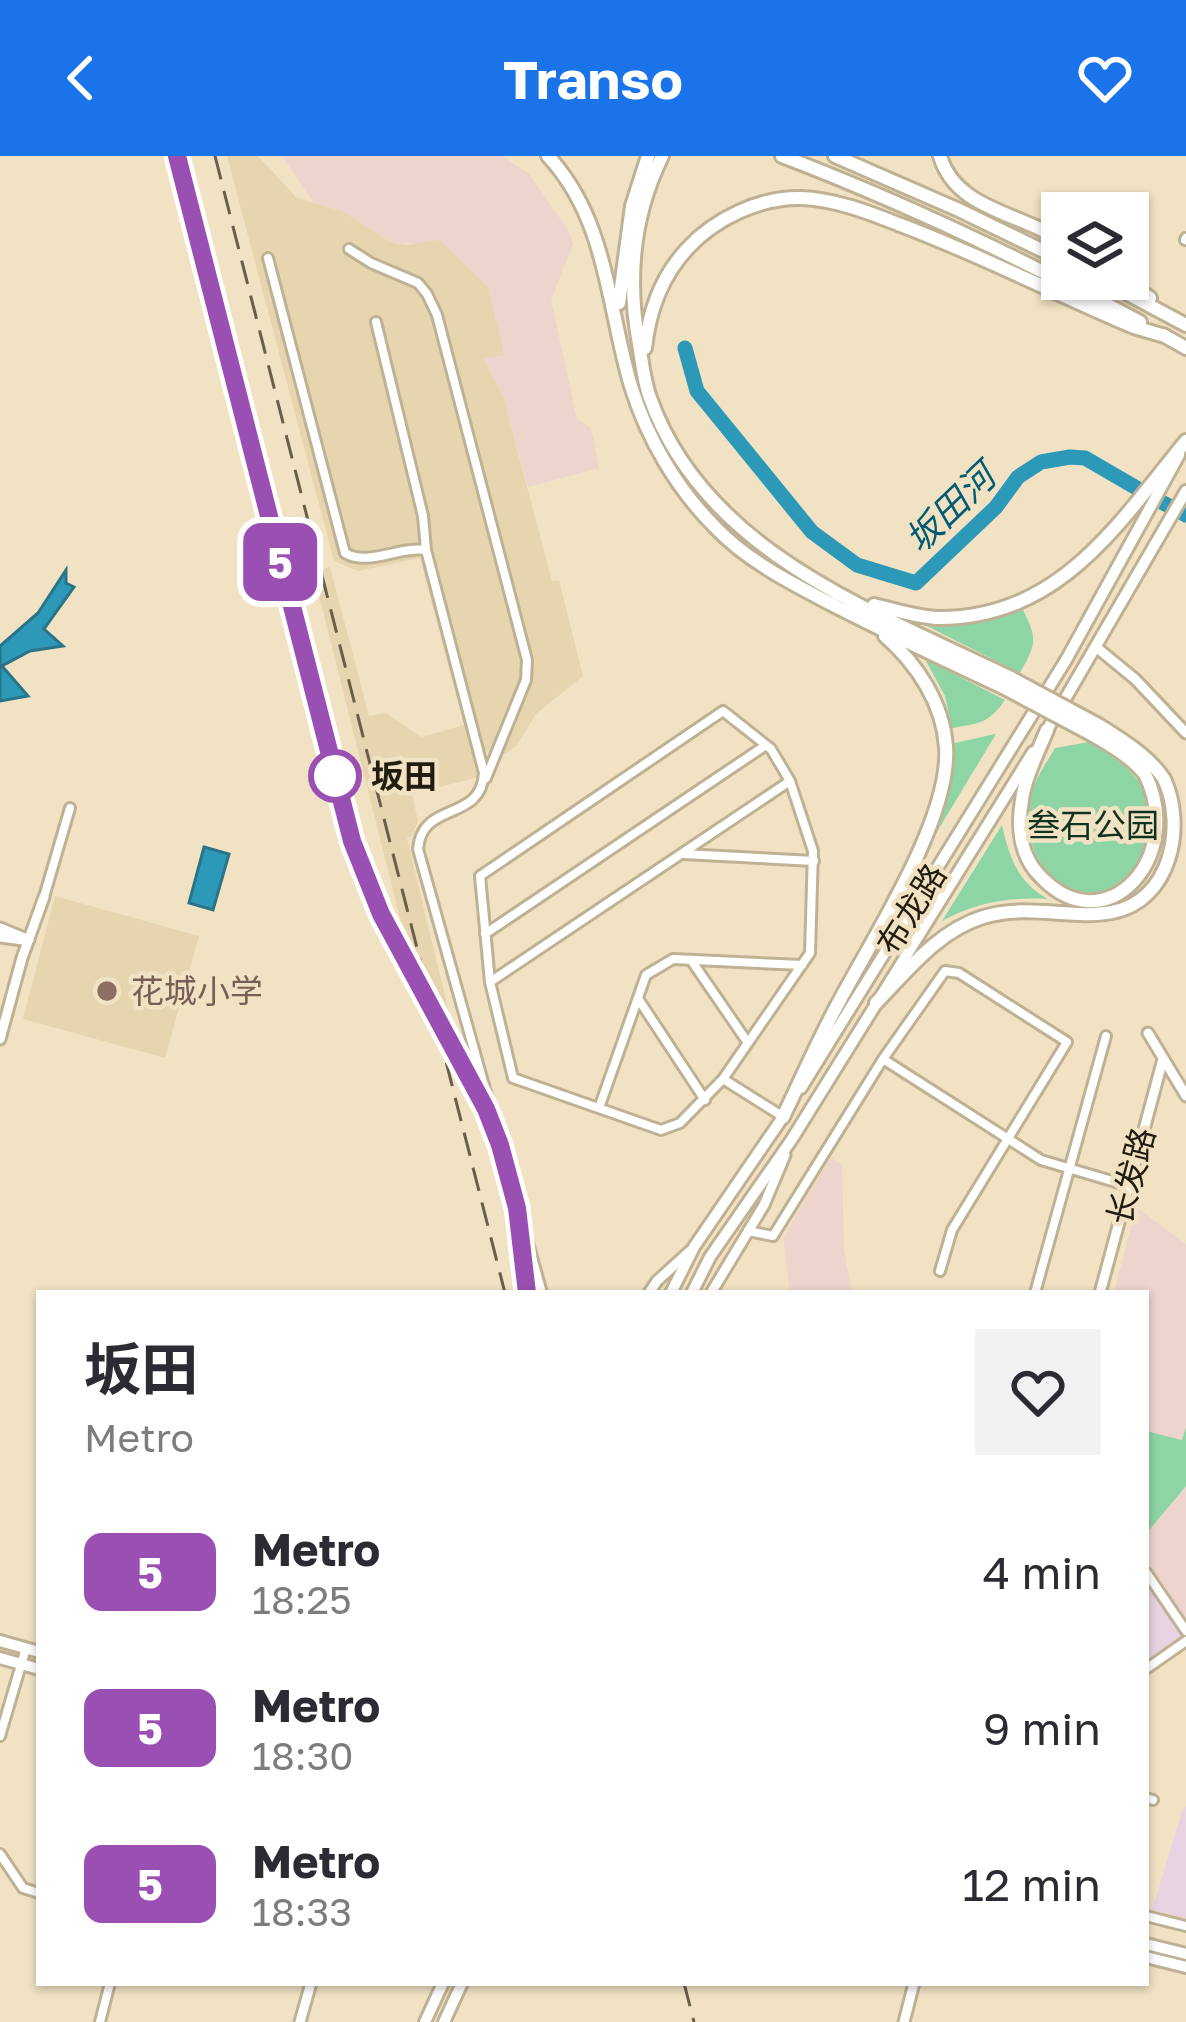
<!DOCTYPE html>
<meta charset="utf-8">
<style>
:root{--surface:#fff;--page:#f2f2f3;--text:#2b2b33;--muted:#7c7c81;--accent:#1a73e8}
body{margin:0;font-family:"Golos Text","Noto Sans SC",sans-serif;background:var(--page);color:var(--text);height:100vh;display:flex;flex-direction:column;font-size:45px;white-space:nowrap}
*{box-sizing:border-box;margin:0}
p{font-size:39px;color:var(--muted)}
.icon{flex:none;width:66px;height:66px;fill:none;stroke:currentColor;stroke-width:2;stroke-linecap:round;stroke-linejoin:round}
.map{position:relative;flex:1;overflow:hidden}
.details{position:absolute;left:36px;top:1134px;width:1113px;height:696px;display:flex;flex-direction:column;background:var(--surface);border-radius:0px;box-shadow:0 3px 9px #0004}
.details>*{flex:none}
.badge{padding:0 24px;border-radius:18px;font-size:42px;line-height:78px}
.fabs{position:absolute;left:1041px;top:36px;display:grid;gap:24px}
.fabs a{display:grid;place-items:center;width:108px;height:108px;border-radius:0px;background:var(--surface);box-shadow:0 3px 9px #0004;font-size:60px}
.map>.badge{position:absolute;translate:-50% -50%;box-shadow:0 0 0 6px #fff}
.round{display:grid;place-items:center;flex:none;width:126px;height:126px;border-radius:0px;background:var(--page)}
.overview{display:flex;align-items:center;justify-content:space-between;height:204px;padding:0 48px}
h1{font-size:57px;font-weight:700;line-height:90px}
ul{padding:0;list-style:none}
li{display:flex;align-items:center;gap:36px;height:156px;padding:0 48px}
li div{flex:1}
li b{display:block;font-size:45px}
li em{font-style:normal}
li .badge{min-width:132px;font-weight:700;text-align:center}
header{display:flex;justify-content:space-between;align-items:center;height:156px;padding:0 48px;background:var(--accent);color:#fff;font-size:54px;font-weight:700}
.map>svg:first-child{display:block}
</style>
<header><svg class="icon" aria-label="back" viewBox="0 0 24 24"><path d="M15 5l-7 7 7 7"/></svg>Transo<svg class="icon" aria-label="heart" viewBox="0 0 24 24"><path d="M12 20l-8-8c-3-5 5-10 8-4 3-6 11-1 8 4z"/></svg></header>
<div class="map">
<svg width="1186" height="1866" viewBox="0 0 1186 1866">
<rect width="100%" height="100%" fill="#f1e2c3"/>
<path fill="#e7d3e2" d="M 1146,1426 L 1183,1481 L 1146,1505 Z
M 1186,1650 L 1186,1762 L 1152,1754 L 1183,1653 Z"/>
<path fill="#edd4cd" d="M 282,0 L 502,0 L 528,17 L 568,74 L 573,88 L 551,144 L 577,263 L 591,272 L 599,312 L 528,331 L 503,240 L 483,201 L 504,199 L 421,88 L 393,87 L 344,56 L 314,47 Z
M 831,1001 L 842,1008 L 844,1094 L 852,1137 L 790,1137 L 783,1082 Z
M 1136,1051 L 1186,1088 L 1186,1271 L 1183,1284 L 1146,1275 L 1146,1137 L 1114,1137 Z
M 1186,1330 L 1186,1463 L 1146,1403 L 1146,1378 Z"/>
<path fill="#e7d5af" d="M 227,0 L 258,0 L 297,42 L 344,56 L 392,87 L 407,89 L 440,84 L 488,131 L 504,199 L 483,202 L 503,240 L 552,425 L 559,424 L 583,520 L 536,558 L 516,590 L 505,598 L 485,595 L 470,589 L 479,621 L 412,638 L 418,665 L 412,680 L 407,682 L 452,869 L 429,877 L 313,416 L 330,411 L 369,560 L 386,557 L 421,581 L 464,569 L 420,402 L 358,415 L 334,405 Z
M 55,740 L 199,780 L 165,902 L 23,863 Z"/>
<path fill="#8ed5a5" d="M 1023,454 C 1038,484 1036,488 1020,517 L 923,468 L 973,465 Z
M 925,503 L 1005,544 C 988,568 980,567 952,572 L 945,540 Z
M 995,578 L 996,578 L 932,684 L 947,643 L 955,587 Z
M 1089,586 C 1133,613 1145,623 1159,674 L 1134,723 C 1123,728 1111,735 1098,736 C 1045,740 1022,690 1030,644 C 1033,625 1046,608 1055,592 Z
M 1002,669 C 1009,701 1018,727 1048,743 C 1007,741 978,746 942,765 Z
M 1186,1271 L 1186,1330 L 1146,1378 L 1146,1275 L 1182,1284 Z"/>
<path fill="#2d99b9" stroke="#2a7487" stroke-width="3" d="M 66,414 L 66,427 L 74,431 L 44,473 L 63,490 L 30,495 L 2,510 L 28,540 L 0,545 L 0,490 L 38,457 Z
M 204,691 L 229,698 L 213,754 L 189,747 Z"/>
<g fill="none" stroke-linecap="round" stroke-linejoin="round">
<path stroke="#2d99b9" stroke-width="15" d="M 685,192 L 697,235 L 812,376 L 857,409 L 916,427 L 996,351 L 1018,321 L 1041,306 L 1070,301 L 1085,302 L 1140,334
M 1150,340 L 1186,359"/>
<defs>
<path id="minor" d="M 1185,84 L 1186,82
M 349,93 L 371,107 L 418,127 L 427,138 L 437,159 L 527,504 L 526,524 L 486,622
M 268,102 L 345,397 C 368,411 399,390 426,394
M 376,166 L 423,360 L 426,394 L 484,617 C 481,667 422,644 418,693 L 542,1137
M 723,555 L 771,593 L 790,625 L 813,695 L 810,797 L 723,923 L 680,967 L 661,974 L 513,922 L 490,826 L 480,720 Z
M 684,698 L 814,705
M 44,741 L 70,652
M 485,778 L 766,589
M 691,804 L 748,887
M 490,826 L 790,625
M 639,844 L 705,944
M 883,903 L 1041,1004 L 1129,1030
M 723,923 L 782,960
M 599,952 L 646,819 L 673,803 L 802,809
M 748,1075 L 773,1080 L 883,903 L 945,815 L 959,817 L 1067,886 L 952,1074 L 940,1115
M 1035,1137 L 1106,880
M 1146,1416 L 1186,1475
M 1146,1513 L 1186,1485
M 0,1580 L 26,1492
M 1146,1642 L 1153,1644
M 0,1698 L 23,1732 L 39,1737
M 1146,1760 L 1186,1770
M 100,1866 L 110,1827"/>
<path id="tertiary" d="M 1096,491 L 1135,523 L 1186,577
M 1148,877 L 1186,940
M 1100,1137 L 1163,903
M 904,1866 L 914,1827"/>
<path id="secondary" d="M 0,772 L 29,784
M 0,781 L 23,784
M 0,883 L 22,802 L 44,741
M 649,1137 L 657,1125 L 690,1095
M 711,1137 L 764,1049 L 785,999
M 300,1866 L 311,1827"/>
<path id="primary" d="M 1043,581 L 1186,335
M 801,932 L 1066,504 L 1179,299
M 671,1137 L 694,1091 L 785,958
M 692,1137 L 710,1101 L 792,983 L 1033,596
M 0,1485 L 39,1496
M 0,1502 L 39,1513
M 1146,1788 L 1186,1798
M 1146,1801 L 1186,1811
M 425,1866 L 443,1827
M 444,1866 L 462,1827"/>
<path id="motorway" d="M 548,0 C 608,65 607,150 631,230 C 647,282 677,333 715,371 C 748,406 795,429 837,451 C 892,479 947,505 1003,531
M 662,0 C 633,59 627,124 639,188 C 642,206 644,226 650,242 C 705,397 876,456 1011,522
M 782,0 C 905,47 1024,104 1140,166
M 835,0 L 959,54 L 1062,104
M 940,0 C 956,55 1024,57 1062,86
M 1100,123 L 1186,169
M 1121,123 L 1150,142
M 619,147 L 632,50 L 648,0
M 1163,179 L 1186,192
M 645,192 C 649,155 662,120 687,93 C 714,63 760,41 801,42 C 834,43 868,56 898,68 C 979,98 1055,138 1134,171 L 1165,180
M 874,449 C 895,454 917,461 938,462 C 1059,463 1118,368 1186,285
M 1047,574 C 1038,596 1025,621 1022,644 C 1017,673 1021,702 1042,722 C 1107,788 1186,700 1145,618 C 1131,601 1112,590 1093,579
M 876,847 C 908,814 938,775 983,761 C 1029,747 1071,764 1112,756 C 1171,745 1186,670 1164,623 C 1148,599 1123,585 1100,570
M 783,961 C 802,922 819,882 840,844 C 874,780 951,662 946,591 C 943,547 917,508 885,480"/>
</defs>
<use href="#minor" stroke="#bfb193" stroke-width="14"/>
<use href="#tertiary" stroke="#bfb193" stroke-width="15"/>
<use href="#secondary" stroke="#bfb193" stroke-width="15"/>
<use href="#primary" stroke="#bfb193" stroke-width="16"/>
<use href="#motorway" stroke="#bfb193" stroke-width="18"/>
<use href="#minor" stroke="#fff" stroke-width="8"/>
<use href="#tertiary" stroke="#fff" stroke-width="9"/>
<use href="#secondary" stroke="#fff" stroke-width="9"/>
<use href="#primary" stroke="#fff" stroke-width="10"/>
<use href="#motorway" stroke="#fff" stroke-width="12"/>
<path stroke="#675e4c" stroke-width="3" stroke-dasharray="24 12" stroke-linecap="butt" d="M 215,0 L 505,1137
M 684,1827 L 694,1866"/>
<defs>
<path id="motorway-bridge" d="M 1011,522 L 1100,570
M 1003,531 L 1093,579"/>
</defs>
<use href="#motorway-bridge" stroke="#bfb193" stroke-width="18" stroke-linecap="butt"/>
<use href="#motorway-bridge" stroke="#fff" stroke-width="12"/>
</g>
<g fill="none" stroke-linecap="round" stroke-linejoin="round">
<defs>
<path id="line" d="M 177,0 L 352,685 L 381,758 L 486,953 L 500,989 L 517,1052 L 527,1137"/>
</defs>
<use href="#line" stroke="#fff" stroke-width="27"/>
<use href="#line" stroke="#9950b2" stroke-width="18"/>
</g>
<circle fill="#fff" stroke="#9950b2" stroke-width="6" cx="335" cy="620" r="24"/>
<circle fill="#8d6e63" stroke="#f1e2c3" stroke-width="4.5" cx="107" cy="835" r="12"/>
<g text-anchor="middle" stroke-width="9" stroke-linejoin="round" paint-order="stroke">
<g font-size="33" font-weight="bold" fill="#221d11" stroke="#f1e2c3" text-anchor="start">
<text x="371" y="632">坂田</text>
</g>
<g font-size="33" fill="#11321e" stroke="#f1e2c3">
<text x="1093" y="681">叁石公园</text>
</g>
<g font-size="33" fill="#221d11" stroke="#f1e2c3">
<text transform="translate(911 753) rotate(-58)" y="12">布龙路</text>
<text transform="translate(1131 1020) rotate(-75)" y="12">长发路</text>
</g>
<g font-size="33" fill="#785e54" stroke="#f1e2c3" text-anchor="start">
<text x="131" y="847">花城小学</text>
</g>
<g font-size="36" font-style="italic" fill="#015b72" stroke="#f1e2c3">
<text transform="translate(950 352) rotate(-44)" y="13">坂田河</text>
</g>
</g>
</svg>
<div class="fabs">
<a><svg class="icon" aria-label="layers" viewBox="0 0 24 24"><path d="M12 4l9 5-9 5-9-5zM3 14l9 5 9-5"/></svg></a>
</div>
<b class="badge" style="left:280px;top:406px;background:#9950b2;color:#fff">5</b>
<section class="details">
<div class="overview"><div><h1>坂田</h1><p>Metro</p></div><a class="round"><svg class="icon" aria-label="heart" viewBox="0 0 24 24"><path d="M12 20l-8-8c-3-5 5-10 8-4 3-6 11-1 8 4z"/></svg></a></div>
<ul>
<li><span class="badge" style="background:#9950b2;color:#fff">5</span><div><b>Metro</b><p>18:25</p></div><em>4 min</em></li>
<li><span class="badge" style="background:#9950b2;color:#fff">5</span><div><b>Metro</b><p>18:30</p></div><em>9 min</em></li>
<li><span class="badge" style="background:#9950b2;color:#fff">5</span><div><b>Metro</b><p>18:33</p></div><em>12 min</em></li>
</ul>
</section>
</div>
